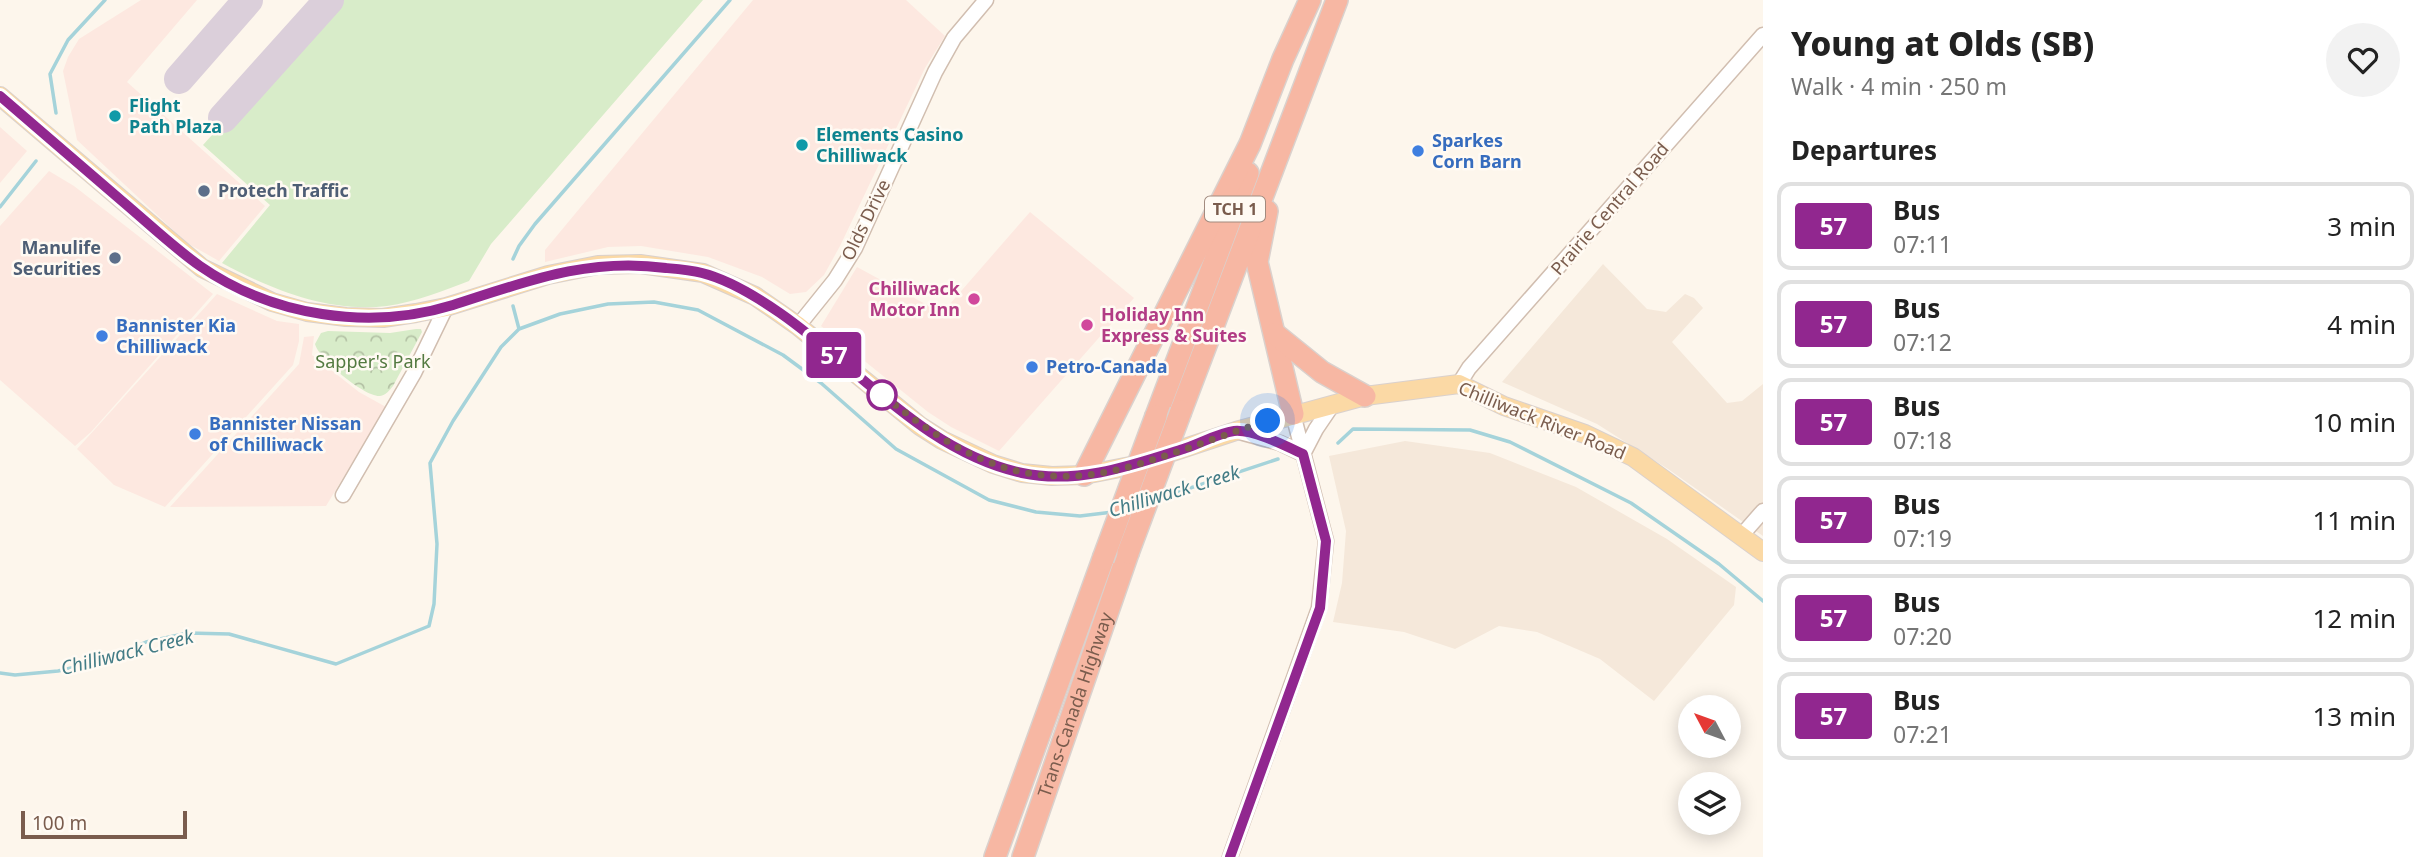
<!DOCTYPE html>
<meta charset="utf-8">
<style>
:root{--surface:#fff;--page:#f2f2f2;--text:#222;--muted:#767676;--line:#e0e0e0}
body{margin:0;font-family:"Noto Sans",sans-serif;background:var(--page);color:var(--text);height:100vh;display:flex;flex-direction:column;font-size:26px;white-space:nowrap}
*{box-sizing:border-box;margin:0}
p{font-size:23px;color:var(--muted)}
.icon{flex:none;width:38px;height:38px;fill:none;stroke:currentColor;stroke-width:2;stroke-linecap:round;stroke-linejoin:round}
.map{position:relative;flex:1;overflow:hidden}
.panel{display:flex;flex-direction:column;background:var(--surface);width:665px}
.panel>*{flex:none}
.badge{padding:0 14px;border-radius:5px;font-size:24px;line-height:46px}
.needle{width:46px;rotate:311deg}
.tools{position:absolute;left:1678px;top:695px;display:grid;gap:14px}
.tools a{display:grid;place-items:center;width:63px;height:63px;border-radius:50%;background:var(--surface);box-shadow:0 4px 18px #0003;font-size:35px}
.scale{position:absolute;left:21px;bottom:18px;width:166px;box-sizing:border-box;padding-left:7px;border:4px solid #7a5c4d;border-top:0;font-size:19px;line-height:24px;white-space:nowrap;color:#7a5c4d;-webkit-text-stroke:5px #fffaf3;paint-order:stroke}
.you{position:absolute;width:35px;height:35px;margin:-18px;border:5px solid #fff;border-radius:50%;background:#1a73e8;box-shadow:0 0 0 10px #1a73e833}
.map>.badge{position:absolute;translate:-50% -50%;box-shadow:0 0 0 4px #fff}
h2{padding:0 28px;font-size:26px;line-height:63px}
.round{display:grid;place-items:center;flex:none;width:74px;height:74px;border-radius:37px;background:var(--page)}
.head{display:flex;align-items:center;justify-content:space-between;height:119px;padding:0 28px}
h1{font-size:33px;font-weight:800;line-height:52px}
ul{padding:0;list-style:none}
li{display:flex;align-items:center;gap:21px;height:88px;margin:0 14px 10px;padding:0 14px;border:4px solid var(--line);border-radius:14px}
li div{flex:1}
li b{display:block;font-size:26px}
li em{font-style:normal}
li .badge{min-width:77px;font-weight:700;text-align:center}
main{display:flex;flex:1;min-height:0}
.map>svg:first-child{display:block}
</style>
<main>
<div class="map">
<svg width="1763" height="857" viewBox="0 0 1763 857">
<defs>
<pattern id="park-crowns" width="20" height="18" patternUnits="userSpaceOnUse" patternTransform="scale(1.75)"><rect width="20" height="18" fill="#d8ecc9"/><path d="M2 6a3 3 0 1 1 6 0M12 15a3 3 0 1 1 6 0" fill="none" stroke="#b4c2a5"/></pattern>
</defs>
<rect width="100%" height="100%" fill="#fdf6ec"/>
<path fill="#f5e8da" d="M 1603,264 L 1647,309 L 1666,312 L 1685,294 L 1694,298 L 1703,308 L 1672,342 L 1727,403 L 1742,401 L 1763,384 L 1763,536 L 1668,469 L 1597,424 L 1502,382 Z
M 1405,441 L 1490,453 L 1576,487 L 1667,539 L 1736,587 L 1734,605 L 1654,701 L 1600,659 L 1537,632 L 1499,626 L 1455,649 L 1404,632 L 1333,622 L 1342,583 L 1346,531 L 1329,456 Z"/>
<path fill="#fde8e0" d="M 141,0 L 197,0 L 127,82 L 265,206 L 219,261 L 187,243 L 77,140 L 63,71 L 68,57 L 79,39 Z
M 753,0 L 906,0 L 945,36 L 925,68 L 840,246 L 824,275 L 806,292 L 790,294 L 762,277 L 708,257 L 641,246 L 608,247 L 545,262 L 545,250 Z
M 0,127 L 27,151 L 0,183 Z
M 49,171 L 74,186 L 213,294 L 91,432 L 75,446 L 0,380 L 0,226 Z
M 1030,212 L 1134,298 L 999,451 L 951,427 L 928,412 L 821,326 L 857,267 L 942,313 Z
M 217,294 L 277,321 L 299,324 L 299,341 L 293,365 L 165,507 L 114,485 L 77,449 Z
M 314,336 L 312,355 L 359,392 L 386,407 L 326,506 L 170,507 L 299,364 L 304,337 Z"/>
<path fill="#d8ecc9" d="M 333,0 L 703,0 L 491,244 L 469,281 C 443,291 415,302 387,306 C 329,313 272,290 222,263 L 270,205 L 203,145 Z"/>
<path fill="url(#park-crowns)" d="M 416,329 L 421,329 L 422,332 L 393,386 C 389,391 386,395 380,396 C 364,397 318,358 315,344 L 321,333 L 328,331 L 390,333 Z"/>
<g fill="none" stroke-linecap="round" stroke-linejoin="round">
<path stroke="#a5d3da" stroke-width="3.5" d="M 56,113 L 50,74 L 68,40 L 105,0
M 0,207 L 36,161
M 513,259 L 519,246 L 535,224 L 730,0
M 513,306 L 519,329
M 1338,443 L 1353,429 L 1470,430 L 1510,442 L 1631,503 L 1719,564 L 1763,601
M 1157,499 L 1278,459
M 0,673 L 15,675 L 58,671 L 106,660 L 146,642 L 188,633 L 229,634 L 336,664 L 429,626 L 434,604 L 437,544 L 430,463 L 453,421 L 501,347 L 519,329 L 560,314 L 608,304 L 654,302 L 698,310 L 783,355 L 821,383 L 896,449 L 989,500 L 1036,512 L 1080,516 L 1113,512"/>
<path stroke="#dbcfda" stroke-width="30" d="M 179,79 L 248,0
M 223,118 L 329,0"/>
<defs>
<path id="minor" d="M 798,326 L 835,280 L 855,248 L 935,72 L 954,38 L 986,0
M 1459,384 L 1469,368 L 1763,35
M 1236,431 L 1280,443 L 1303,454
M 1303,454 L 1316,429 L 1333,404
M 343,495 L 414,373 L 446,307
M 1741,536 L 1763,511
M 1230,857 L 1319,608 L 1326,541 L 1293,414"/>
<path id="major" d="M 0,96 L 202,268 L 272,302 L 307,312 L 346,317 L 383,318 L 416,313 L 446,307 L 548,275 L 598,265 L 640,264 L 703,273 L 755,296 L 798,326 L 920,426 L 942,440 L 993,464 L 1022,473 L 1052,476 L 1084,475 L 1130,466 L 1236,431 L 1365,396 L 1459,384 L 1504,406 L 1585,434 L 1633,457 L 1763,552"/>
<g id="highway">
<path d="M 1267,211 L 1257,262 L 1293,414"/>
<path d="M 1275,334 L 1322,372 L 1365,396"/>
<path d="M 1181,411 L 1337,0"/>
<path d="M 1156,416 L 1248,173"/>
<path d="M 1084,475 L 1250,144 L 1283,59 L 1310,0"/>
<path d="M 995,857 L 1103,559"/>
<path id="s1" d="M 1023,857 L 1128,553"/>
</g>
</defs>
<use href="#minor" stroke="#d1beb0" stroke-width="17"/>
<use href="#major" stroke="#dad1cd" stroke-width="20"/>
<use href="#highway" stroke="#dad1cd" stroke-width="24"/>
<use href="#minor" stroke="#fff" stroke-width="14"/>
<use href="#major" stroke="#fbd9a5" stroke-width="18"/>
<use href="#highway" stroke="#f7b7a3" stroke-width="21"/>
<defs>
<path id="highway-bridge" d="M 1128,553 L 1181,411
M 1103,559 L 1156,416"/>
</defs>
<use href="#highway-bridge" stroke="#dad1cd" stroke-width="24" stroke-linecap="butt"/>
<use href="#highway-bridge" stroke="#f7b7a3" stroke-width="21"/>
</g>
<g fill="none" stroke-linecap="round" stroke-linejoin="round">
<defs>
<path id="line" d="M 0,96 C 41,131 81,166 122,201 C 148,223 173,247 200,266 C 272,316 369,331 453,305 C 525,282 588,257 666,268 C 678,269 691,270 702,273 C 730,280 757,297 780,313 C 858,367 925,452 1022,473 C 1078,485 1133,465 1186,448 C 1201,443 1219,433 1234,431 C 1253,429 1286,446 1303,454 L 1326,541 L 1320,608 L 1230,857"/>
</defs>
<use href="#line" stroke="#fff" stroke-width="16"/>
<use href="#line" stroke="#91278f" stroke-width="10"/>
<path stroke="#7a5c4d" stroke-width="7" stroke-dasharray="0 12.6" d="M 882,395 L 879,392 C 959,457 1026,496 1132,466 C 1178,453 1222,435 1268,421"/>
</g>
<g fill="#0f9aa8" stroke="#fffaf3" stroke-width="2.5">
<circle cx="115" cy="116" r="7"/>
<circle cx="802" cy="145" r="7"/>
</g>
<g fill="#3f7fe0" stroke="#fffaf3" stroke-width="2.5">
<circle cx="1418" cy="151" r="7"/>
<circle cx="102" cy="336" r="7"/>
<circle cx="1032" cy="367" r="7"/>
<circle cx="195" cy="434" r="7"/>
</g>
<g fill="#5c6f8a" stroke="#fffaf3" stroke-width="2.5">
<circle cx="204" cy="191" r="7"/>
<circle cx="115" cy="258" r="7"/>
</g>
<g fill="#d1479c" stroke="#fffaf3" stroke-width="2.5">
<circle cx="974" cy="299" r="7"/>
<circle cx="1087" cy="325" r="7"/>
</g>
<circle fill="#fff" stroke="#91278f" stroke-width="3.5" cx="882" cy="395" r="14"/>
<g text-anchor="middle" stroke-width="5" stroke-linejoin="round" paint-order="stroke">
<rect fill="#fffaf3" stroke="#a28b7f" stroke-width="2" x="1205" y="196.5" width="60" height="25" rx="5"/>
<g font-size="16" font-weight="bold" fill="#7a5c4d">
<text x="1235" y="215">TCH 1</text>
</g>
<g font-size="18" font-weight="bold" fill="#0d838f" stroke="#fffaf3" text-anchor="start">
<text x="129" y="112">Flight<tspan x="129" dy="21">Path Plaza</tspan></text>
<text x="816" y="141">Elements Casino<tspan x="816" dy="21">Chilliwack</tspan></text>
</g>
<g font-size="18" font-weight="bold" fill="#366cbe" stroke="#fffaf3" text-anchor="start">
<text x="1432" y="147">Sparkes<tspan x="1432" dy="21">Corn Barn</tspan></text>
<text x="116" y="332">Bannister Kia<tspan x="116" dy="21">Chilliwack</tspan></text>
<text x="1046" y="373">Petro-Canada</text>
<text x="209" y="430">Bannister Nissan<tspan x="209" dy="21">of Chilliwack</tspan></text>
</g>
<g font-size="18" font-weight="bold" fill="#4e5e75" stroke="#fffaf3" text-anchor="start">
<text x="218" y="197">Protech Traffic</text>
<text x="101" y="254" text-anchor="end">Manulife<tspan x="101" dy="21">Securities</tspan></text>
</g>
<g font-size="18" fill="#7a5c4d" stroke="#fffaf3">
<text transform="translate(1610 209) rotate(-49)" y="6">Prairie Central Road</text>
<text transform="translate(866 220) rotate(-64)" y="6">Olds Drive</text>
<text transform="translate(1542 421) rotate(22)" y="6">Chilliwack River Road</text>
<text dy="6" stroke="none"><textPath href="#s1" startOffset="161">Trans-Canada Highway</textPath></text>
</g>
<g font-size="18" font-weight="bold" fill="#b23c85" stroke="#fffaf3" text-anchor="end">
<text x="960" y="295">Chilliwack<tspan x="960" dy="21">Motor Inn</tspan></text>
<text x="1101" y="321" text-anchor="start">Holiday Inn<tspan x="1101" dy="21">Express &amp; Suites</tspan></text>
</g>
<g font-size="18" fill="#537a41" stroke="#fffaf3">
<text x="373" y="368">Sapper's Park</text>
</g>
<g font-size="19" font-style="italic" fill="#437c86" stroke="#fffaf3">
<text transform="translate(1174 491) rotate(-17)" y="7">Chilliwack Creek</text>
<text transform="translate(127 652) rotate(-14)" y="7">Chilliwack Creek</text>
</g>
</g>
</svg>
<div class="tools">
<a><svg class="needle" viewBox="-14 -14 28 28"><path d="M0-13l5 13h-10z" fill="#e53935"/><path d="M0 13l5-13h-10z" fill="#767676"/></svg></a>
<a><svg class="icon" aria-label="layers" viewBox="0 0 24 24"><path d="M12 4l9 5-9 5-9-5zM3 14l9 5 9-5"/></svg></a>
</div>
<div class="scale">100 m</div>
<div class="you" style="left:1268px;top:421px"></div>
<b class="badge" style="left:834px;top:355px;background:#91278f;color:#fff">57</b>
</div>
<section class="panel">
<div class="head"><div><h1>Young at Olds (SB)</h1><p>Walk · 4 min · 250 m</p></div><a class="round"><svg class="icon" aria-label="heart" viewBox="0 0 24 24"><path d="M12 20l-8-8c-3-5 5-10 8-4 3-6 11-1 8 4z"/></svg></a></div>
<h2>Departures</h2>
<ul>
<li><span class="badge" style="background:#91278f;color:#fff">57</span><div><b>Bus</b><p>07:11</p></div><em>3 min</em></li>
<li><span class="badge" style="background:#91278f;color:#fff">57</span><div><b>Bus</b><p>07:12</p></div><em>4 min</em></li>
<li><span class="badge" style="background:#91278f;color:#fff">57</span><div><b>Bus</b><p>07:18</p></div><em>10 min</em></li>
<li><span class="badge" style="background:#91278f;color:#fff">57</span><div><b>Bus</b><p>07:19</p></div><em>11 min</em></li>
<li><span class="badge" style="background:#91278f;color:#fff">57</span><div><b>Bus</b><p>07:20</p></div><em>12 min</em></li>
<li><span class="badge" style="background:#91278f;color:#fff">57</span><div><b>Bus</b><p>07:21</p></div><em>13 min</em></li>
</ul>
</section>
</main>
